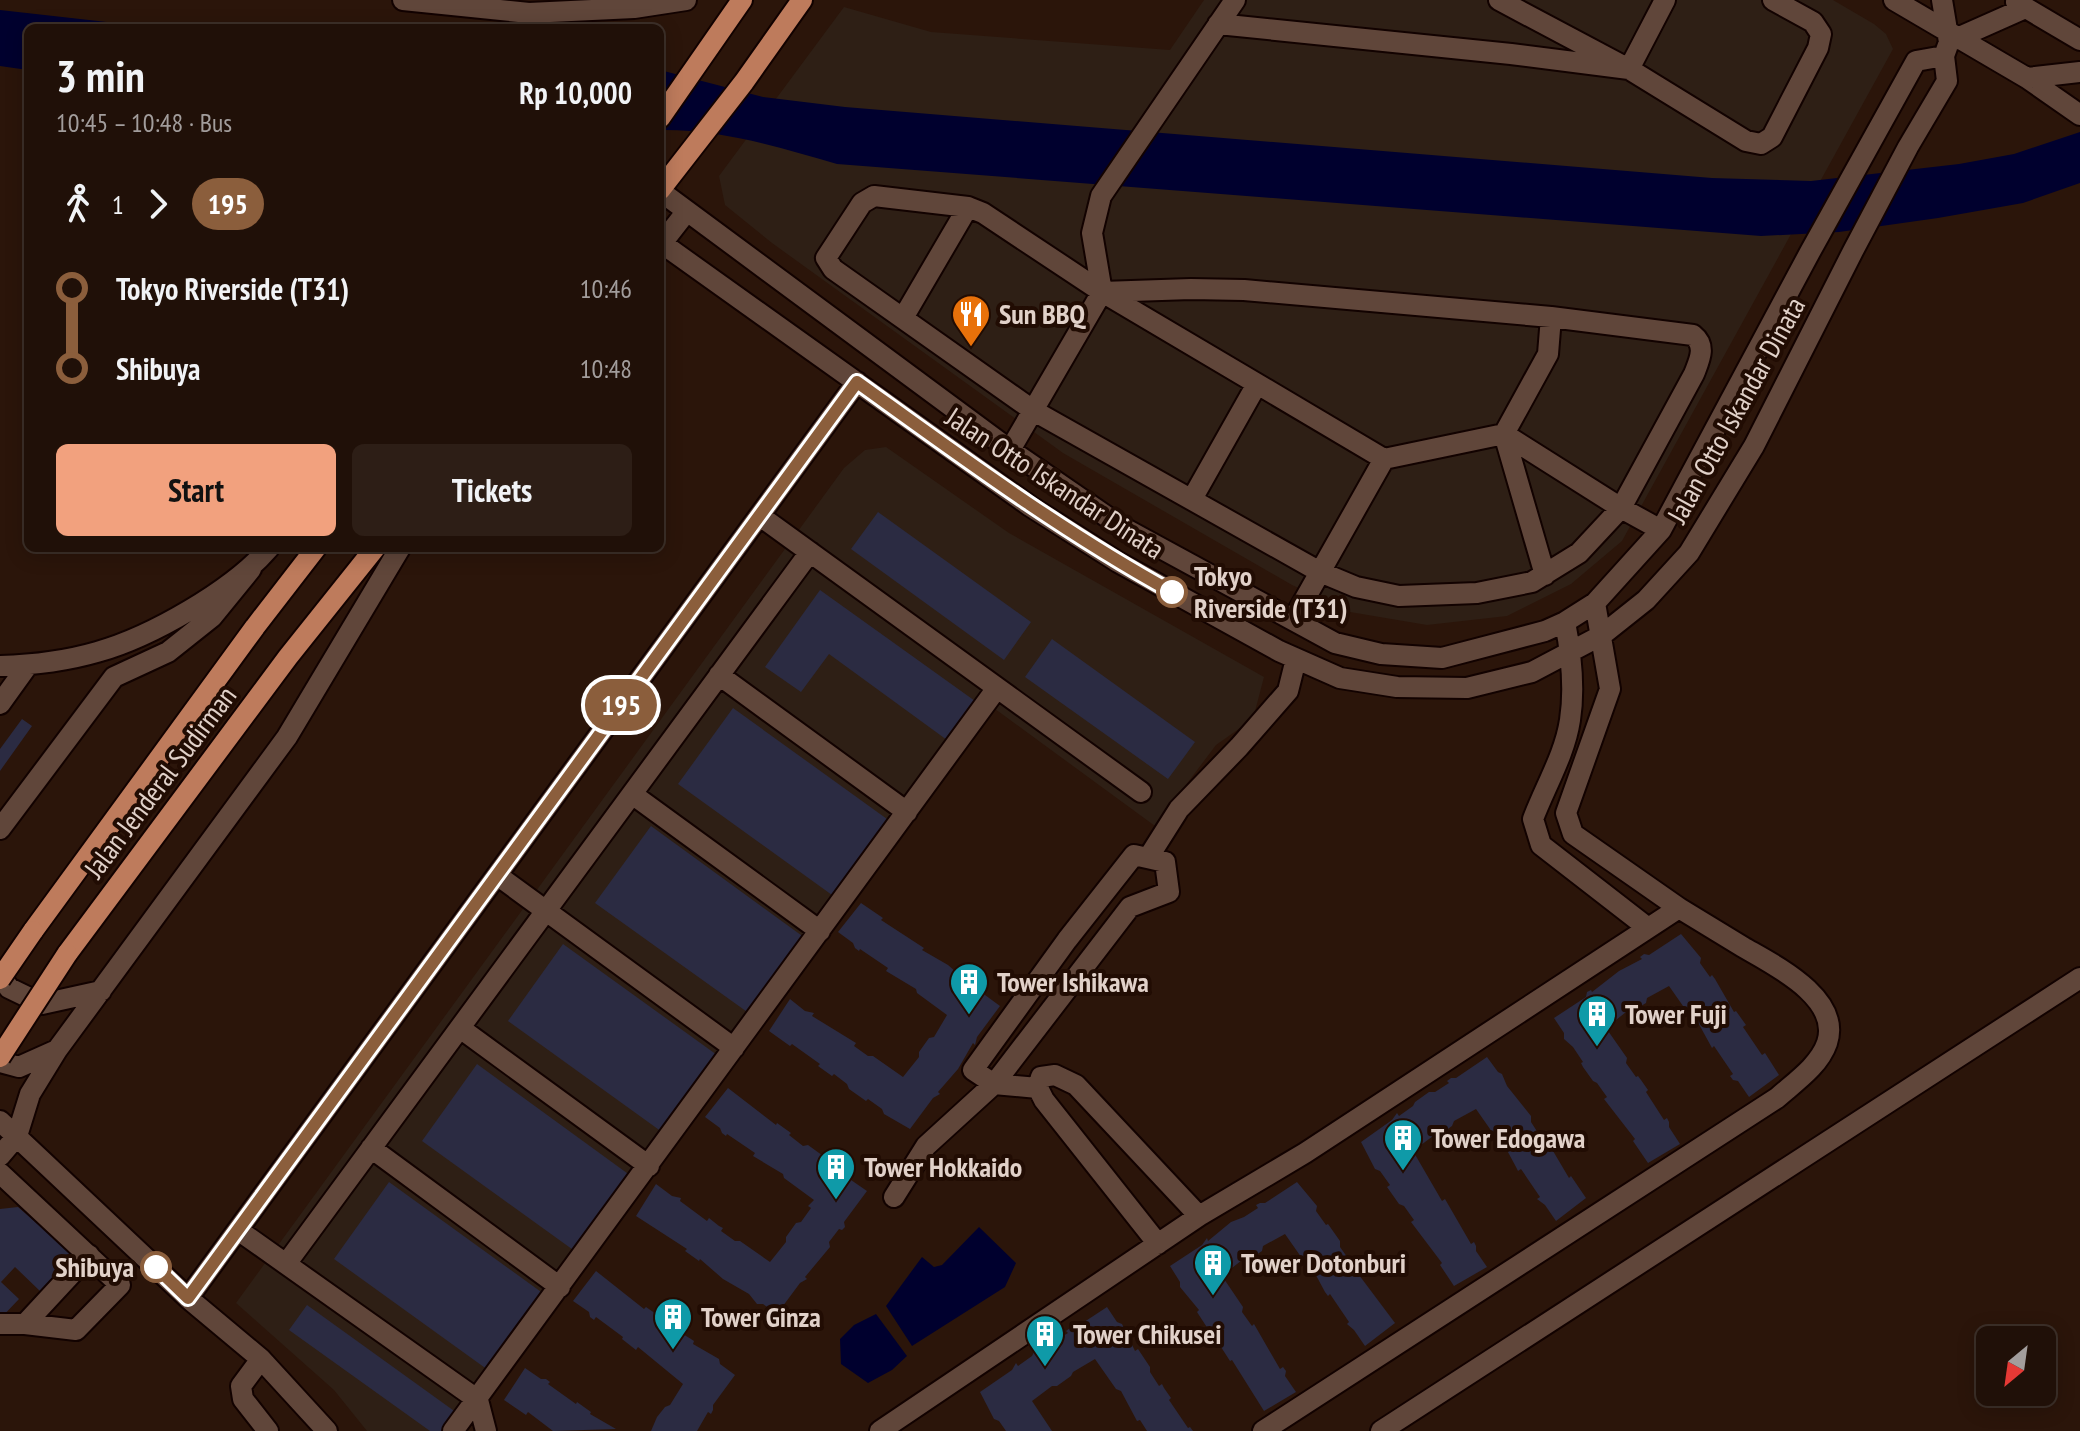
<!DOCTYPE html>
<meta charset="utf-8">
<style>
:root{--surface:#201008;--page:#2d1e16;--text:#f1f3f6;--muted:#a29d9c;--line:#3d3029;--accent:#f2a17e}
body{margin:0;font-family:"PT Sans Narrow",sans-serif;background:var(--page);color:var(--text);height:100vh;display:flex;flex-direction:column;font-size:30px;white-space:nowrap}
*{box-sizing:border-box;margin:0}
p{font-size:26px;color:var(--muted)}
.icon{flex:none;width:44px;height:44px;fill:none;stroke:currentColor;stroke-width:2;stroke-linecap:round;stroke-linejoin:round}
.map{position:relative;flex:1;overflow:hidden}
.sheet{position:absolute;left:24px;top:24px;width:640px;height:528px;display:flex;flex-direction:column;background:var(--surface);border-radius:12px;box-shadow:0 4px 20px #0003,0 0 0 2px var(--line)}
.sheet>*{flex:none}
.badge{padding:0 16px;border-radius:26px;font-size:28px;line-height:52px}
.needle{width:52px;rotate:209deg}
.buttons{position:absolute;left:1976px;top:1326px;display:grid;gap:16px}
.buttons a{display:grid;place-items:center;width:80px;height:80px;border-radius:12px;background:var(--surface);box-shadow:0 4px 20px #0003,0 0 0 2px var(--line);font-size:40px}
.map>.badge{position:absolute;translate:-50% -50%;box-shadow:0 0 0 4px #fff}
.legs{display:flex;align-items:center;gap:12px;height:88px;padding:0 32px;font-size:26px}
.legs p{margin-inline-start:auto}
.headline{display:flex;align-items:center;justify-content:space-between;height:136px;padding:0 32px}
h1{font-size:44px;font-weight:700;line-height:60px}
.primary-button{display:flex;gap:16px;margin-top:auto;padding:16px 32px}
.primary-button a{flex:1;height:92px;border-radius:12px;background:var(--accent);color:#111;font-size:32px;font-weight:700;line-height:92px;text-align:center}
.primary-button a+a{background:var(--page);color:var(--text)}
ul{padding:0 32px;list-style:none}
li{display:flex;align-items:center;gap:28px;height:80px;font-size:30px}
li i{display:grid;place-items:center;width:12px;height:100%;margin:0 10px;background:currentColor}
li i::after{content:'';width:20px;height:20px;margin:-10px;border:6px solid;border-radius:50%;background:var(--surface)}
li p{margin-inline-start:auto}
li:first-child i{background:linear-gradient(#0000 50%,currentColor 0)}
li:last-child i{background:linear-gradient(currentColor 50%,#0000 0)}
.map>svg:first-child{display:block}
</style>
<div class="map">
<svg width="2080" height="1431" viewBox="0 0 2080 1431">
<rect width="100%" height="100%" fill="#2b150a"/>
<path fill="#2e1f15" d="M 1204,0 L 1833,0 L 1874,24 L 1886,34 L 1893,49 L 1622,541 L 1571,584 L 1507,616 L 1427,625 L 1350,612 L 1292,585 L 1063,453 L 772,243 L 725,205 L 719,176 L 844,7 L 931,32 L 1170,50 Z
M 886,447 L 1009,533 L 1264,677 L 1253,719 L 1216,745 L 1155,826 L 991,706 L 464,1431 L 367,1431 L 334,1390 L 236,1303 L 844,468 L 865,450 Z"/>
<path fill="#00002e" d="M 0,10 L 160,28 L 28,28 L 28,70 L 0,66 Z
M 660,70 L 763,97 L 845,107 L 1712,178 L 1811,181 L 1959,164 L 2014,154 L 2080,132 L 2080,183 L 2023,203 L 1938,218 L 1839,232 L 1761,236 L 837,164 C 778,147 721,129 660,130 Z
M 979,1227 L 1016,1263 L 1005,1287 L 912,1346 L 886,1306 L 922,1257 L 934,1267 L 942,1265 Z
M 876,1314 L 907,1356 L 892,1370 L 868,1383 L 841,1364 L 840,1339 L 854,1325 Z"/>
<path fill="#2b2b42" d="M 878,512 L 1031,622 L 1004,660 L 851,549 Z
M 820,590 L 975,701 L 947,740 L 829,654 L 801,692 L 765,667 Z
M 1052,639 L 1195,742 L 1168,779 L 1025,677 Z
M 733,708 L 887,819 L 832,895 L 678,784 Z
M 22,719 L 32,726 L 0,771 L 0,749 Z
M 651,826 L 805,938 L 750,1014 L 595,903 Z
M 861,903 L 883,918 L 881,920 L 924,948 L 922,950 L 948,965 L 971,985 L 983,990 L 985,995 L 1000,1006 L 977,1037 L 975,1045 L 973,1043 L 958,1069 L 938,1092 L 940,1094 L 933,1098 L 910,1129 L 884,1114 L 882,1109 L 868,1099 L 866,1101 L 849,1089 L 847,1084 L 834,1074 L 832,1076 L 818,1066 L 820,1064 L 792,1044 L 790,1046 L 769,1031 L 790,999 L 805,1011 L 814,1013 L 812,1016 L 856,1043 L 854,1046 L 868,1056 L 873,1056 L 903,1077 L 919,1057 L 919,1052 L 929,1038 L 934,1037 L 947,1015 L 917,993 L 916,989 L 886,971 L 888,968 L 860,949 L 859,951 L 855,948 L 853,943 L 838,932 Z
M 1681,934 L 1701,958 L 1700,963 L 1710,977 L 1712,975 L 1715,979 L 1734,1012 L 1736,1011 L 1746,1025 L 1743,1027 L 1762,1055 L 1765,1053 L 1779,1075 L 1749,1097 L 1738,1081 L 1733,1080 L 1730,1076 L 1733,1074 L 1714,1046 L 1712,1048 L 1695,1017 L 1690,1016 L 1669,986 L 1647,998 L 1646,1003 L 1631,1012 L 1626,1012 L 1606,1028 L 1627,1058 L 1626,1063 L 1636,1077 L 1638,1076 L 1641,1080 L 1648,1090 L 1646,1092 L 1664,1120 L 1667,1118 L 1669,1122 L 1669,1127 L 1680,1144 L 1648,1163 L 1633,1141 L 1635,1139 L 1604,1099 L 1607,1097 L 1597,1083 L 1593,1081 L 1583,1067 L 1581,1063 L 1583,1062 L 1573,1047 L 1564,1039 L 1564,1033 L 1554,1018 L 1586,997 L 1587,992 L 1591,990 L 1592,992 L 1619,971 L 1642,959 L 1640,957 L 1644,954 L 1649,955 Z
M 563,944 L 717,1055 L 662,1132 L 508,1021 Z
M 1487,1057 L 1498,1072 L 1502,1074 L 1507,1086 L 1531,1116 L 1531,1122 L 1540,1136 L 1543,1134 L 1569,1178 L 1571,1176 L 1586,1198 L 1556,1221 L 1545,1205 L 1537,1199 L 1540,1197 L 1521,1169 L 1518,1171 L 1516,1167 L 1502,1141 L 1497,1139 L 1476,1109 L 1454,1121 L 1452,1126 L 1438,1136 L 1433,1136 L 1413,1151 L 1442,1201 L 1445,1199 L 1471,1244 L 1474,1242 L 1476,1246 L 1476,1251 L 1487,1267 L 1454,1286 L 1440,1265 L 1442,1263 L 1411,1222 L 1414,1220 L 1404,1206 L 1399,1204 L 1387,1187 L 1390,1185 L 1380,1171 L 1375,1169 L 1361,1142 L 1392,1120 L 1397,1113 L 1399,1116 L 1413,1106 L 1415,1102 L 1429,1092 L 1435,1092 L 1449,1083 L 1447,1081 L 1451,1078 L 1456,1078 Z
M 477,1064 L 631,1176 L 576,1252 L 422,1141 Z
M 728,1088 L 776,1125 L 777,1123 L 791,1133 L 789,1135 L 803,1146 L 808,1145 L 826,1158 L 824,1160 L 850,1175 L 851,1180 L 867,1191 L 844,1222 L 845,1227 L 842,1230 L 839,1229 L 829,1242 L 830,1247 L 805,1277 L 807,1279 L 800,1283 L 777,1314 L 763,1304 L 757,1304 L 749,1294 L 723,1279 L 700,1259 L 699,1261 L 685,1251 L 687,1249 L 636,1216 L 656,1184 L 672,1196 L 681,1198 L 680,1201 L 707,1221 L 709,1218 L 719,1226 L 723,1228 L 721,1231 L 735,1241 L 740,1241 L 770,1262 L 786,1242 L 786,1237 L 796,1223 L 801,1222 L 811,1208 L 808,1206 L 814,1200 L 784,1178 L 783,1174 L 753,1156 L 755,1153 L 727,1134 L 726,1136 L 722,1133 L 720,1128 L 705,1117 Z
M 389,1182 L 544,1294 L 488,1370 L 334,1259 Z
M 1297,1182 L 1317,1206 L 1316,1211 L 1326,1225 L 1328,1224 L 1340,1241 L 1340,1247 L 1350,1261 L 1352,1259 L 1362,1273 L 1359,1275 L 1395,1323 L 1365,1346 L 1354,1330 L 1347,1324 L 1349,1322 L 1330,1294 L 1328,1296 L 1325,1292 L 1311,1266 L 1306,1264 L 1285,1234 L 1263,1246 L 1262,1251 L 1247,1261 L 1242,1260 L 1222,1276 L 1243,1307 L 1242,1312 L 1252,1326 L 1254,1324 L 1280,1369 L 1283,1367 L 1286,1371 L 1285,1376 L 1296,1392 L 1264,1411 L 1232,1360 L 1230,1361 L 1221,1347 L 1223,1346 L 1213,1331 L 1208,1329 L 1197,1312 L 1199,1310 L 1180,1287 L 1180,1282 L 1170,1266 L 1202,1245 L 1207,1238 L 1208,1241 L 1231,1222 L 1244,1217 L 1258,1208 L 1256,1205 L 1260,1203 L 1265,1203 Z
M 18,1207 L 75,1256 L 41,1292 L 15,1267 L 1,1282 L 19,1299 L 0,1319 L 0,1209 Z
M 596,1271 L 644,1309 L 646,1307 L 659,1316 L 658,1319 L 691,1339 L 694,1341 L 693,1344 L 719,1359 L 720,1364 L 735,1375 L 713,1405 L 713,1410 L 711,1414 L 708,1412 L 697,1431 L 651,1431 L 657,1417 L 665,1407 L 670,1405 L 683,1384 L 638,1347 L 636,1350 L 622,1339 L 623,1337 L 596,1317 L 594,1320 L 590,1317 L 589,1312 L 573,1301 Z
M 307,1305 L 457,1413 L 445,1431 L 430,1431 L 289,1330 Z
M 1107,1307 L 1117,1322 L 1122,1324 L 1135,1351 L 1138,1349 L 1150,1367 L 1150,1372 L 1159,1386 L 1162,1384 L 1164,1388 L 1171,1398 L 1169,1400 L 1188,1428 L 1190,1427 L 1193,1431 L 1147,1431 L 1140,1420 L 1137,1421 L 1121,1391 L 1116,1389 L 1095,1359 L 1073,1372 L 1071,1376 L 1057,1386 L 1052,1386 L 1032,1401 L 1052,1431 L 1006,1431 L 999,1421 L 994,1419 L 980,1392 L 1012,1370 L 1016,1363 L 1018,1366 L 1032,1356 L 1034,1352 L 1048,1342 L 1053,1342 L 1068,1333 L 1066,1331 L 1070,1328 L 1075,1328 Z
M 525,1368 L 541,1379 L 546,1379 L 550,1382 L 548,1384 L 576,1404 L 577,1402 L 591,1412 L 590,1414 L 616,1429 L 553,1431 L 528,1412 L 526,1415 L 504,1400 Z"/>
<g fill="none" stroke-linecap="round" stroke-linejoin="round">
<defs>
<path id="minor" d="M 403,0 L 529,13 L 634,8 L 686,0
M 1499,0 L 1629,69 L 1746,141 L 1761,144 L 1772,137 L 1818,48 L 1821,34 L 1813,22 L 1773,0
M 1894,0 L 2027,78 L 2080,115
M 2016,2 L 2080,40
M 1218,24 L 1511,54 L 1629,69 L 1665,0
M 1953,40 L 2025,8
M 2027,78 L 2080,72
M 660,191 L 1010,450 L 1122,527 L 1335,643 L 1381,654 L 1442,658 L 1545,631 L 1565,622 L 1595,603 L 1661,530 L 1810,252 L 1916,61 L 1944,56
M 660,242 L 1030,506 L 1118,562 L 1279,651 L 1340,678 L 1397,687 L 1467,688 L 1532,672 L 1602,635 L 1646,600 L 1689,553 L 1754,446 L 1853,251 L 1908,147 L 1947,81 L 1944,56 L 1949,42 L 1942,0
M 662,243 L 687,211
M 1102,292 L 1191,289 L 1244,290 L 1551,317 L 1693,335 C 1707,346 1699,361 1694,374 L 1621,508 L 1579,553 L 1532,582 L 1477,593 L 1399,596 L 1356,587 L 1320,572 L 1034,411 L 833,269 L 826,258 L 862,203 L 874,196 L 968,207 L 983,213 L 1102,292 L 1384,459 L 1504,434 L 1621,508 L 1661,530
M 903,318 L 968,207
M 1010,450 L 1102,292 L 1092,233 L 1101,196 L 1235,0
M 1192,499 L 1257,384
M 760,516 L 1141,792
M 1545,575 L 1504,434 L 1548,354 L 1551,317
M 1595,603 L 1610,689 L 1566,813 L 1573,834 L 1679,908
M 1293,620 L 1384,459
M 1565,622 C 1571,653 1575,688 1570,720 C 1565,754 1545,787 1533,819 L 1541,845 L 1648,928
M 0,666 C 32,665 66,661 97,652 C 151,637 233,590 269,548
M 719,675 L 907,812
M 0,704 L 28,665
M 632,794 L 820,931
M 0,829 L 114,677 L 168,652 L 212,617 L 251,569
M 1148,858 L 1179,809 L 1239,747 L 1288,691 L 1296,659
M 497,875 L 734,1048
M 0,975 L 9,988 L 42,1004 L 101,991
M 460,1028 L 649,1166
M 0,1062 L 19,1067 L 57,1050
M 0,1121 L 188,1298 L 261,1359 L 327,1431
M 371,1148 L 560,1287
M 0,1156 L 17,1136 L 30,1094 L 57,1050 L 287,737 L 400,548
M 0,1173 L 120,1285 L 76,1330 L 25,1324 L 0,1324
M 894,1197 L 926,1146 L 994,1084 L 1130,907 L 1169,892 L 1165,862 L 1134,855 L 1067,940 L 973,1070 L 994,1084 L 1038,1088
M 238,1230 L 478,1400 L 486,1431
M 1158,1244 L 1044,1100 L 1038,1088 L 1041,1077 L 1055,1075 L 1076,1085 L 1199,1216
M 286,1264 L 810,552
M 188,1298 L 857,382
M 25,1324 L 89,1255
M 261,1359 L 241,1386 L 243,1399 L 268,1431
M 453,1431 L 997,688
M 880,1431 L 1199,1216 L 1305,1153 L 1679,908 C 1700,921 1722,934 1743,947 C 1774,965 1842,998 1827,1043 C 1819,1066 1795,1082 1777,1098 L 1263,1431
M 1381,1431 L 2080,978"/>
<path id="major" d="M 660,118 L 742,0
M 660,190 L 744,82 L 802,0
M 33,931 L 255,627 L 316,548
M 67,954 L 288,657 L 375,548"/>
</defs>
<use href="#minor" stroke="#120200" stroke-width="24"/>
<use href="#major" stroke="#120200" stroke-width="24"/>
<use href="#minor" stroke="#60463a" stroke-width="20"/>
<use href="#major" stroke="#be7b5c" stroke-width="20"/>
<defs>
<path id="major-bridge" d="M 0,979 L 33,931
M 0,1057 L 67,954"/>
</defs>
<use href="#major-bridge" stroke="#120200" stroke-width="24" stroke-linecap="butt"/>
<use href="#major-bridge" stroke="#be7b5c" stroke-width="20"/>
</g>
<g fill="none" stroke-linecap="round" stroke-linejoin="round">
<defs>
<path id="line-1" d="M 156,1267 L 188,1298 L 857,382 C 960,456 1061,531 1172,592"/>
</defs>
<use href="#line-1" stroke="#fff" stroke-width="18"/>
<use href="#line-1" stroke="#8b5e3c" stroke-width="12"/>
</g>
<defs>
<symbol id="restaurant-pin" viewBox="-11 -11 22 30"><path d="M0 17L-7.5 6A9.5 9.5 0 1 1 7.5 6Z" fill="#e8710a" stroke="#210c03"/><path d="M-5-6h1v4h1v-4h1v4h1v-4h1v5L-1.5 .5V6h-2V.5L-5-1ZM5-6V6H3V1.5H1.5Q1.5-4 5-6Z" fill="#fff"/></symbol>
<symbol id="building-pin" viewBox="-11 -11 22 30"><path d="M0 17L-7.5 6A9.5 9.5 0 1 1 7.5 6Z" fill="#0f9aa8" stroke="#210c03"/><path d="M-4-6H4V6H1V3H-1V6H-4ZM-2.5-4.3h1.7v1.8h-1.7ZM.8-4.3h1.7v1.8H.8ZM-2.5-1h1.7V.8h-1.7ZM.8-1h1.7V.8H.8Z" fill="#fff"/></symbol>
</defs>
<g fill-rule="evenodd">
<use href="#restaurant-pin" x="949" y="292" width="44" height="60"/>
<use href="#building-pin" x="947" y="960" width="44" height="60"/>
<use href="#building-pin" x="1575" y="992" width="44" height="60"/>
<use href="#building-pin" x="1381" y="1116" width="44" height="60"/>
<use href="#building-pin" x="814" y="1145" width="44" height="60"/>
<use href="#building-pin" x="1191" y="1241" width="44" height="60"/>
<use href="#building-pin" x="651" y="1295" width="44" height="60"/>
<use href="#building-pin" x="1023" y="1312" width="44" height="60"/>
</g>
<g fill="#fff" stroke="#8b5e3c" stroke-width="4">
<circle cx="1172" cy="592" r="14"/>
<circle cx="156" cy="1267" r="14"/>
</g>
<g text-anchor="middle" stroke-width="8" stroke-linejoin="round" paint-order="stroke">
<g font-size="28" font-weight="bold" fill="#e1d1c9" stroke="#210c03" text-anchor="start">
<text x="999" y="324">Sun BBQ</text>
<text x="997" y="992">Tower Ishikawa</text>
<text x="1625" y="1024">Tower Fuji</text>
<text x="1431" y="1148">Tower Edogawa</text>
<text x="864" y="1177">Tower Hokkaido</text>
<text x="1241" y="1273">Tower Dotonburi</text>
<text x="701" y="1327">Tower Ginza</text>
<text x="1073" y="1344">Tower Chikusei</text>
</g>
<g font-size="28" fill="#e1d1c9" stroke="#210c03">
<text transform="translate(1736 410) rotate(-61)" y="10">Jalan Otto Iskandar Dinata</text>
<text transform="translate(1055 483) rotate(33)" y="10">Jalan Otto Iskandar Dinata</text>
<text transform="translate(160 782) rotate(-53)" y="10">Jalan Jenderal Sudirman</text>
</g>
<g font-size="28" font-weight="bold" fill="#e1d1c9" stroke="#210c03" text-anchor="start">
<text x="1194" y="586">Tokyo<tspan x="1194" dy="32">Riverside (T31)</tspan></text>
<text x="134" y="1277" text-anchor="end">Shibuya</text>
</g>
</g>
</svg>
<div class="buttons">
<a><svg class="needle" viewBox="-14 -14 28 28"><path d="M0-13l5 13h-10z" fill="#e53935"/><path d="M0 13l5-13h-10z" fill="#a29d9c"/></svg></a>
</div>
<b class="badge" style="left:621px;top:705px;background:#8b5e3c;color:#fff">195</b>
<section class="sheet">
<div class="headline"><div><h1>3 min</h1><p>10:45 – 10:48 · Bus</p></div><b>Rp 10,000</b></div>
<div class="legs"><svg class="icon" aria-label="walk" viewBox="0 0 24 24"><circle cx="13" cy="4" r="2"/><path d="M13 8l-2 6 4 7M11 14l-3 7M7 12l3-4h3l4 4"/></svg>1<svg class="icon" aria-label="forward" viewBox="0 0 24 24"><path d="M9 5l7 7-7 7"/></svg><b class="badge" style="background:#8b5e3c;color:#fff">195</b></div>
<ul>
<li><i style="color:#8b5e3c"></i><b>Tokyo Riverside (T31)</b><p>10:46</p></li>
<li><i style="color:#8b5e3c"></i><b>Shibuya</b><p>10:48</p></li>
</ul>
<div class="primary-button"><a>Start</a><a>Tickets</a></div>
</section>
</div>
